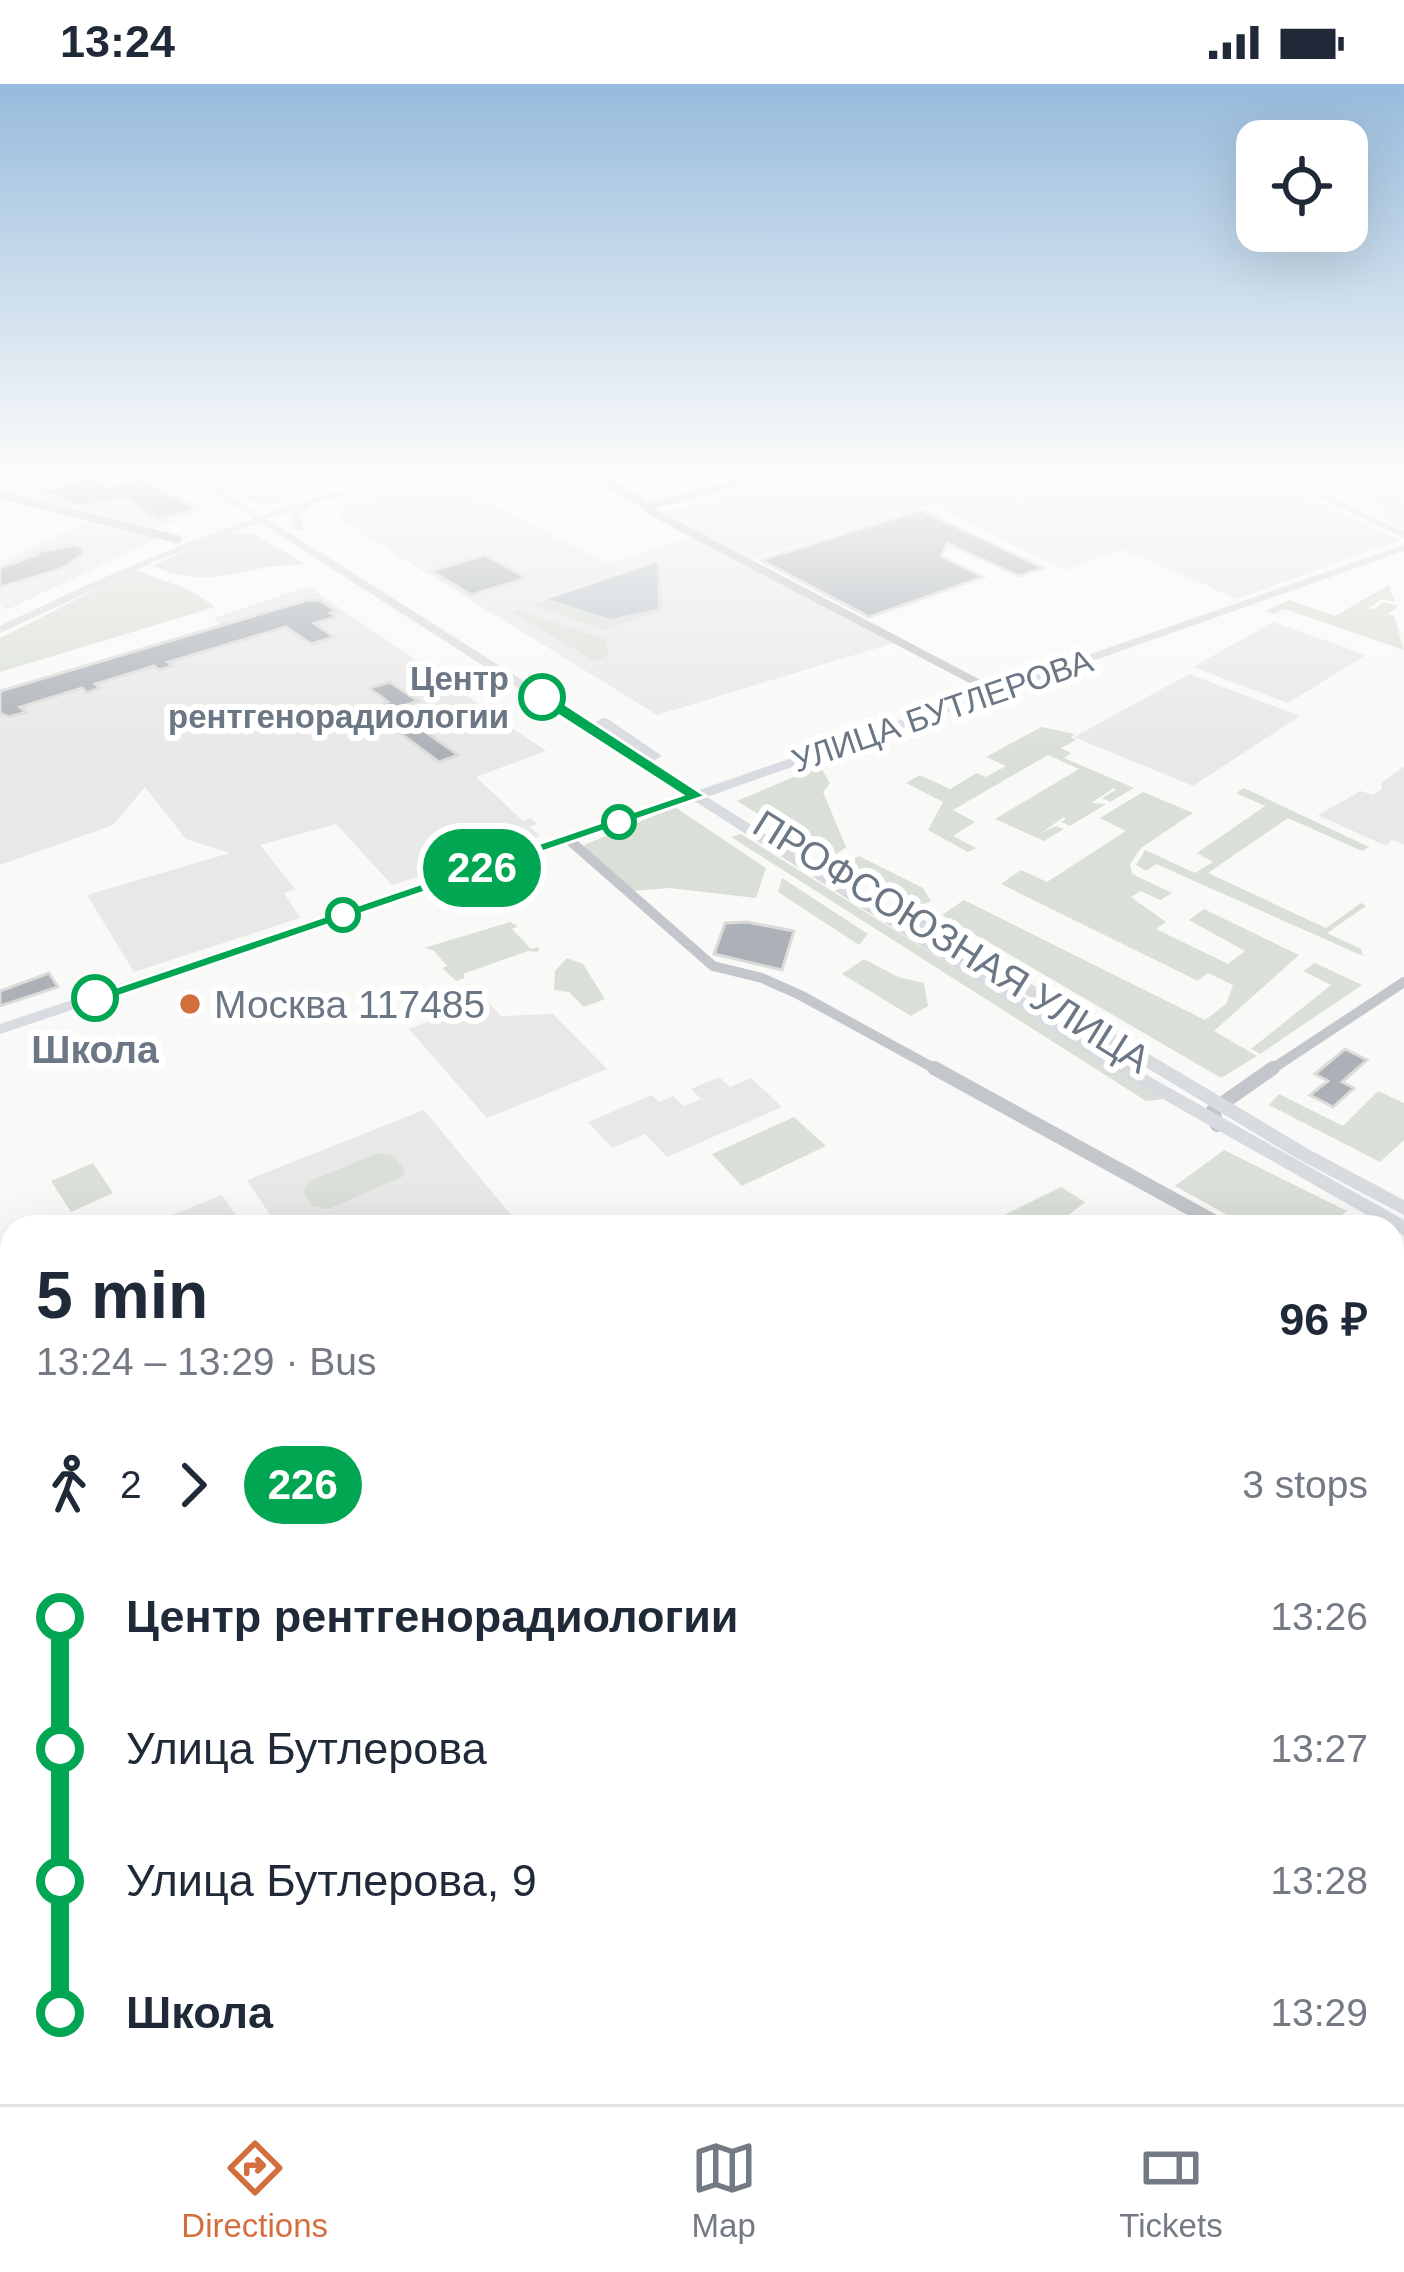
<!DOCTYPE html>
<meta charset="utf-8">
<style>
:root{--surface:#fff;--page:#f6f6f7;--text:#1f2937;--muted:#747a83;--line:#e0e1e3;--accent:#d36e3d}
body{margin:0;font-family:Helvetica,sans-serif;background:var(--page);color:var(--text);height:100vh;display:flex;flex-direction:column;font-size:45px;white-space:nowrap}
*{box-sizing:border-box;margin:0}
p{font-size:39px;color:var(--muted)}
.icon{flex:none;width:66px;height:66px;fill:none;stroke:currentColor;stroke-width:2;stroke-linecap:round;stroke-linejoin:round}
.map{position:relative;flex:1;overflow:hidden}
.sheet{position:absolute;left:0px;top:1131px;width:1404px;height:891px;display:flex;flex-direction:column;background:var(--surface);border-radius:36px 36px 0 0;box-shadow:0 12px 48px #0002}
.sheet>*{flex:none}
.badge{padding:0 24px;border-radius:39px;font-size:42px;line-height:78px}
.controls{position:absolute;left:1236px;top:36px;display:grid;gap:24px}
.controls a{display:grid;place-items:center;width:132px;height:132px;border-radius:24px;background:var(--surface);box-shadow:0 12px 48px #0002;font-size:60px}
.map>.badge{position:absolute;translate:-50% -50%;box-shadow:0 0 0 6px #fff}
.legs{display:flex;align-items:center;gap:18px;height:132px;padding:0 36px;font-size:39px}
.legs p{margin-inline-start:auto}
.headline{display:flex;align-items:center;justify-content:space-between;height:204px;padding:0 36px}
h1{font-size:66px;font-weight:800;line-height:90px}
ul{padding:0 36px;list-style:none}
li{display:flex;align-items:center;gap:42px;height:132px;font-size:45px}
li i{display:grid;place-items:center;width:18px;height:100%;margin:0 15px;background:currentColor}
li i::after{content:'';width:30px;height:30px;margin:-15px;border:9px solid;border-radius:50%;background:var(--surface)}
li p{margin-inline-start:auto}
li:first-child i{background:linear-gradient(#0000 50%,currentColor 0)}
li:last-child i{background:linear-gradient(currentColor 50%,#0000 0)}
.status{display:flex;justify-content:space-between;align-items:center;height:84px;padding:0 60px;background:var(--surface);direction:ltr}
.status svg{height:33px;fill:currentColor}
.tab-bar{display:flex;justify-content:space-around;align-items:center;height:168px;border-top:3px solid var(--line);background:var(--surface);font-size:33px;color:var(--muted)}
.tab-bar a{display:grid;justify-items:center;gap:6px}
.tab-bar .active{color:var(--accent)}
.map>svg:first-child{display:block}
</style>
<div class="status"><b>13:24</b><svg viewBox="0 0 49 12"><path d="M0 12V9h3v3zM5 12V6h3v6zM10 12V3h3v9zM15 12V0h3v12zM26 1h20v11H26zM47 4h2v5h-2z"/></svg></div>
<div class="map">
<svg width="1404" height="2020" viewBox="0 0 1404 2020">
<rect width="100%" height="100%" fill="#f9f9f7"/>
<path fill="#e7e8e7" d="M 0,386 L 146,386 L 205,426 L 153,445 L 0,406 Z
M 807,386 L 1244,386 L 1277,406 L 1285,404 L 1399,456 L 1238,515 L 1121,465 L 1066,486 L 931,421 L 752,475 L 662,429 Z
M 1296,386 L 1404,386 L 1404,444 L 1385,436 L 1380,424 Z
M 439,394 L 609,480 L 695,452 L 897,558 L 657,631 L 341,436 L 338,422 Z
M 86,439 L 158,454 L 7,526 L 0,521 L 0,477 Z
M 308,502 L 546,667 L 476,693 L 523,737 L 530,734 L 537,740 L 530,743 L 540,752 L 392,801 L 336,740 L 260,761 L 295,805 L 284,809 L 300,834 L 134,888 L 87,811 L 230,769 L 186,755 L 145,703 L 113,741 L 0,781 L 0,607 L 222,542 L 214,534 Z
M 1273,538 L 1366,571 L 1288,619 L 1193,583 Z
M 1189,590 L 1300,632 L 1193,702 L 1074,653 Z
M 1404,683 L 1404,761 L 1392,756 L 1386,762 L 1318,731 L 1361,707 L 1373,711 L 1382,705 L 1382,698 Z
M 486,916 L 501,932 L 553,930 L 607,985 L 487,1034 L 409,945 Z
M 719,993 L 730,1003 L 751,994 L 782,1023 L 667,1073 L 645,1050 L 612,1064 L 588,1038 L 652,1011 L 659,1018 L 673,1012 L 684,1022 L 701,1015 L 691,1005 Z
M 424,1026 L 521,1143 L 278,1143 L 247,1096 Z
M 222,1111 L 243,1143 L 142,1143 Z"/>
<path fill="#dadfd8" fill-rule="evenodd" d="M 221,449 L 254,450 L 307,481 C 242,478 221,509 152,482 Z
M 655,478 L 659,480 L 663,526 L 604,546 L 532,521 ZM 656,479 L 659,525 L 611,535 L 550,515 Z
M 135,486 L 192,507 L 215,523 L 0,588 L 0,554 Z
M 1389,501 L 1395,518 L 1382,515 L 1368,524 L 1378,527 L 1374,525 L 1384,518 L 1398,522 L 1388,530 L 1394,532 L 1404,566 L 1285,525 L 1274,530 L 1265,527 L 1289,516 L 1335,532 Z
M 518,526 L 604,555 L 609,571 L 594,577 L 512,528 Z
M 1041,643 L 1075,650 L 1071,653 L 1076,656 L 1061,664 L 1071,669 L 1064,674 L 1134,704 L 1110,718 L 1102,714 L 1116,706 L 1114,704 L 1091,719 L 1106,720 L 1070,742 L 1061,738 L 1066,735 L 1064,733 L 1041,749 L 1056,742 L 1064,745 L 1044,757 L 995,735 L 1079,685 L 1048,671 L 953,726 L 975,738 L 953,752 L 976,764 L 968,768 L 928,746 L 943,718 L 906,699 L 920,691 L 950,705 L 977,689 L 986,693 L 1006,682 L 986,673 Z
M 820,682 L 830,699 L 823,708 L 846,763 L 830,775 L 737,717 Z
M 1244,704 L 1369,763 L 1362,767 L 1288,734 L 1208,789 L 1326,844 L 1361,819 L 1366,822 L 1327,849 L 1361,865 L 1363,872 L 1156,780 L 1146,787 L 1136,781 L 1145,766 L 1195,789 L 1213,778 L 1197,769 L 1265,722 L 1236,709 Z
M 1143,708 L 1193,729 L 1141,764 L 1130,780 L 1132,790 L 1172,809 L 1160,816 L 1141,807 L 1131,813 L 1166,838 L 1156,845 L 1228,880 L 1245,867 L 1189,836 L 1204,825 L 1299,871 L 1214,947 L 1257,972 L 1221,994 L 942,831 L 964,816 L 1205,936 L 1226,920 L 1233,901 L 1208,889 L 1198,897 L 1001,800 L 1021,786 L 1047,798 L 1126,747 L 1100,734 Z
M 675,723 L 766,784 L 756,814 L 669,804 L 634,807 L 582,762 Z
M 741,750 L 1164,1015 L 1146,1017 L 731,753 Z
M 859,772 L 923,804 L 931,817 L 912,825 L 841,782 Z
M 782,794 L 868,850 L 859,861 L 778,808 Z
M 510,838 L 518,842 L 512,845 L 531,865 L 539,863 L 538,868 L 528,867 L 463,890 L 465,894 L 456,897 L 442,884 L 447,882 L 433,866 L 424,864 Z
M 567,874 L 583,880 L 605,915 L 584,923 L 569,908 L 554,906 L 555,887 Z
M 864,875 L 898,893 L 924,899 L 928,922 L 911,932 L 842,890 Z
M 1315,879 L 1362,901 L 1260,970 L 1251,965 L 1331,901 L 1303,887 Z
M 1378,1007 L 1404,1019 L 1404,1056 L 1380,1078 L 1269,1021 L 1279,1010 L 1343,1042 Z
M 794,1033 L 826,1062 L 742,1102 L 712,1070 Z
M 1224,1066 L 1347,1127 L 1327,1143 L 1249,1143 L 1175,1102 Z
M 378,1069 L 394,1072 L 405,1086 L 402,1093 L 328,1125 L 313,1122 L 303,1107 L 310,1097 Z
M 93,1079 L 113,1109 L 71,1128 L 51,1097 Z
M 1061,1103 L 1085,1118 L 1054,1143 L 980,1143 Z
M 0,1553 L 12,1583 L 12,1714 L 0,1720 Z"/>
<path fill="#bdc5ca" d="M 657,479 L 658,525 L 610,535 L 549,515 Z"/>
<path fill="#abb1b7" stroke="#dbdbd9" stroke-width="3" d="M 90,391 L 108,403 L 143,394 L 197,425 L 158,436 L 124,414 L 80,422 L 43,408 Z
M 921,426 L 1043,484 L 1019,492 L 947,459 L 941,472 L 983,493 L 869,533 L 761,476 Z
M 74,461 L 83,464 L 82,471 L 61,485 L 0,503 L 0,484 L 36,471 L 33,469 Z
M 485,471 L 526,494 L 471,511 L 432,487 Z
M 308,516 L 321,517 L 336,527 L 330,529 L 336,533 L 314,539 L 334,553 L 311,560 L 286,543 L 168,578 L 173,582 L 159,586 L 154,582 L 95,600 L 100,604 L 87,609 L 82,604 L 20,623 L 26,628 L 9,633 L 0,629 L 0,607 Z
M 390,598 L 418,617 L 394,625 L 458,671 L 439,678 L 368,625 L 388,618 L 369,604 Z
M 747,838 L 794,847 L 782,886 L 714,870 L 725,839 Z
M 49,889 L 58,903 L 0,922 L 0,907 Z
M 1345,965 L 1367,976 L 1342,998 L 1354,1004 L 1333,1023 L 1310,1011 L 1328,997 L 1315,990 Z"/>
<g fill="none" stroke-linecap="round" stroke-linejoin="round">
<path stroke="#c3c6ca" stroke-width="8" d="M 584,386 L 649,422 L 648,426 L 995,608
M 0,411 L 177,455
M 649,422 L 789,386"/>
<path stroke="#c3c6ca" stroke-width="10" d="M 568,755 L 713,882 L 762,894 L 800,911 L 939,987
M 1269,987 L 1404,898"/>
<path stroke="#c3c6ca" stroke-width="14" d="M 934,984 L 1224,1143
M 1217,1041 L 1213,1026 L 1273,984
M 1392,1234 L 1404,1241"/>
<path stroke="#c3c6ca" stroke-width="18" d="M 0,1851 L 12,1876
M 61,2010 L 65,2020"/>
<path fill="#d8dbdf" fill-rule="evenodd" d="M 425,386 L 442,386 L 314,419 L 300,431 L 303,447 L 294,445 L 290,430 L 294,426 L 163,474 L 0,549 L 0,542 C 137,475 275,418 425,386 Z
M 1261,386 L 1273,386 L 1404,447 L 1404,454 Z
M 248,411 L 283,414 L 288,417 L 283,420 L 245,416 L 243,414 Z
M 1404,461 L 1404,467 L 701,715 L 0,950 L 0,940 L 691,709 Z"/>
<path fill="#d8dbdf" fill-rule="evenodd" d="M 178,386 L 190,386 L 900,835 L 900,829 L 912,829 L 1310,1066 L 1404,1116 L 1404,1131 L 1296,1074 L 907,839 L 1145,990 L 1404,1136 L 1404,1152 L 1133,998 Z
M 603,634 L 608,635 L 662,672 L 655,676 L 650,675 L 598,641 L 596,638 Z"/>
</g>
<linearGradient id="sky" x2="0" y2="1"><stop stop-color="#97bbdc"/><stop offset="0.58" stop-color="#fcfcfb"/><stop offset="1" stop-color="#fcfcfb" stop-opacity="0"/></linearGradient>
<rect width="1404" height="669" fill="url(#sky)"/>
<path fill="#00a651" stroke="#fff" stroke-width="3" d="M 536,609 L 548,609 L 706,712 L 102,918 L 87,918 L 84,914 L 682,711 L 536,617 Z"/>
<g fill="#fff" stroke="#00a651" stroke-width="6">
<circle cx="542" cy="613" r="21"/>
<circle cx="619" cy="738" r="15"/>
<circle cx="343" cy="831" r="15"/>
<circle cx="95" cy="914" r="21"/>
</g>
<circle fill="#d36e3d" stroke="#fff" stroke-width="4.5" cx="190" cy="920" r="12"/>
<g text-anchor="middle" stroke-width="12" stroke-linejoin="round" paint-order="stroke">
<g font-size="33" font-weight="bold" fill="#6b7785" stroke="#fff" text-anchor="end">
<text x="509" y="606">Центр<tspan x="509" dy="38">рентгенорадиологии</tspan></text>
</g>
<g font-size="33" fill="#6b7785" stroke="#fff">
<text transform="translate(942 626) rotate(-19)" y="12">УЛИЦА БУТЛЕРОВА</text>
</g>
<g font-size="39" fill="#6b7785" stroke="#fff">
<text transform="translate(952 857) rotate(32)" y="14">ПРОФСОЮЗНАЯ УЛИЦА</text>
</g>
<g font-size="39" fill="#6b7785" stroke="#fff" text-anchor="start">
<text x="214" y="934">Москва 117485</text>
</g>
<g font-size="39" font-weight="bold" fill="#6b7785" stroke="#fff">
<text x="95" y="979">Школа</text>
</g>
</g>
</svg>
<div class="controls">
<a><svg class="icon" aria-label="locate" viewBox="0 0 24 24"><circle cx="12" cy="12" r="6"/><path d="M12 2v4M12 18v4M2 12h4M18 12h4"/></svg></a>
</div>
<b class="badge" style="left:482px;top:784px;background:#00a651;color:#fff">226</b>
<section class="sheet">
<div class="headline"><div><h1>5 min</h1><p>13:24 – 13:29 · Bus</p></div><b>96 ₽</b></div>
<div class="legs"><svg class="icon" aria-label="walk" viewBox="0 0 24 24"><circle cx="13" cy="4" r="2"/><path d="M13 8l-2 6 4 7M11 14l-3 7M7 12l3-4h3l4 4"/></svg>2<svg class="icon" aria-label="forward" viewBox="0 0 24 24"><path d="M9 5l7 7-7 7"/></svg><b class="badge" style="background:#00a651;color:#fff">226</b><p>3 stops</p></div>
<ul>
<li><i style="color:#00a651"></i><b>Центр рентгенорадиологии</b><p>13:26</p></li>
<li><i style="color:#00a651"></i><span>Улица Бутлерова</span><p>13:27</p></li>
<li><i style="color:#00a651"></i><span>Улица Бутлерова, 9</span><p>13:28</p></li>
<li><i style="color:#00a651"></i><b>Школа</b><p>13:29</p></li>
</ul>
</section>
</div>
<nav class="tab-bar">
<a class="active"><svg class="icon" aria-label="directions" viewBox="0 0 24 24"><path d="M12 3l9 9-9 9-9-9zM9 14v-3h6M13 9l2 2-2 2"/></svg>Directions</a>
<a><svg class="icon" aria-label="map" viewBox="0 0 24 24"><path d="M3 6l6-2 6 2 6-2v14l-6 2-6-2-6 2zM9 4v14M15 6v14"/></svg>Map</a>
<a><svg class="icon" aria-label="tickets" viewBox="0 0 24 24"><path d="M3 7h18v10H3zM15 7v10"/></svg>Tickets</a>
</nav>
